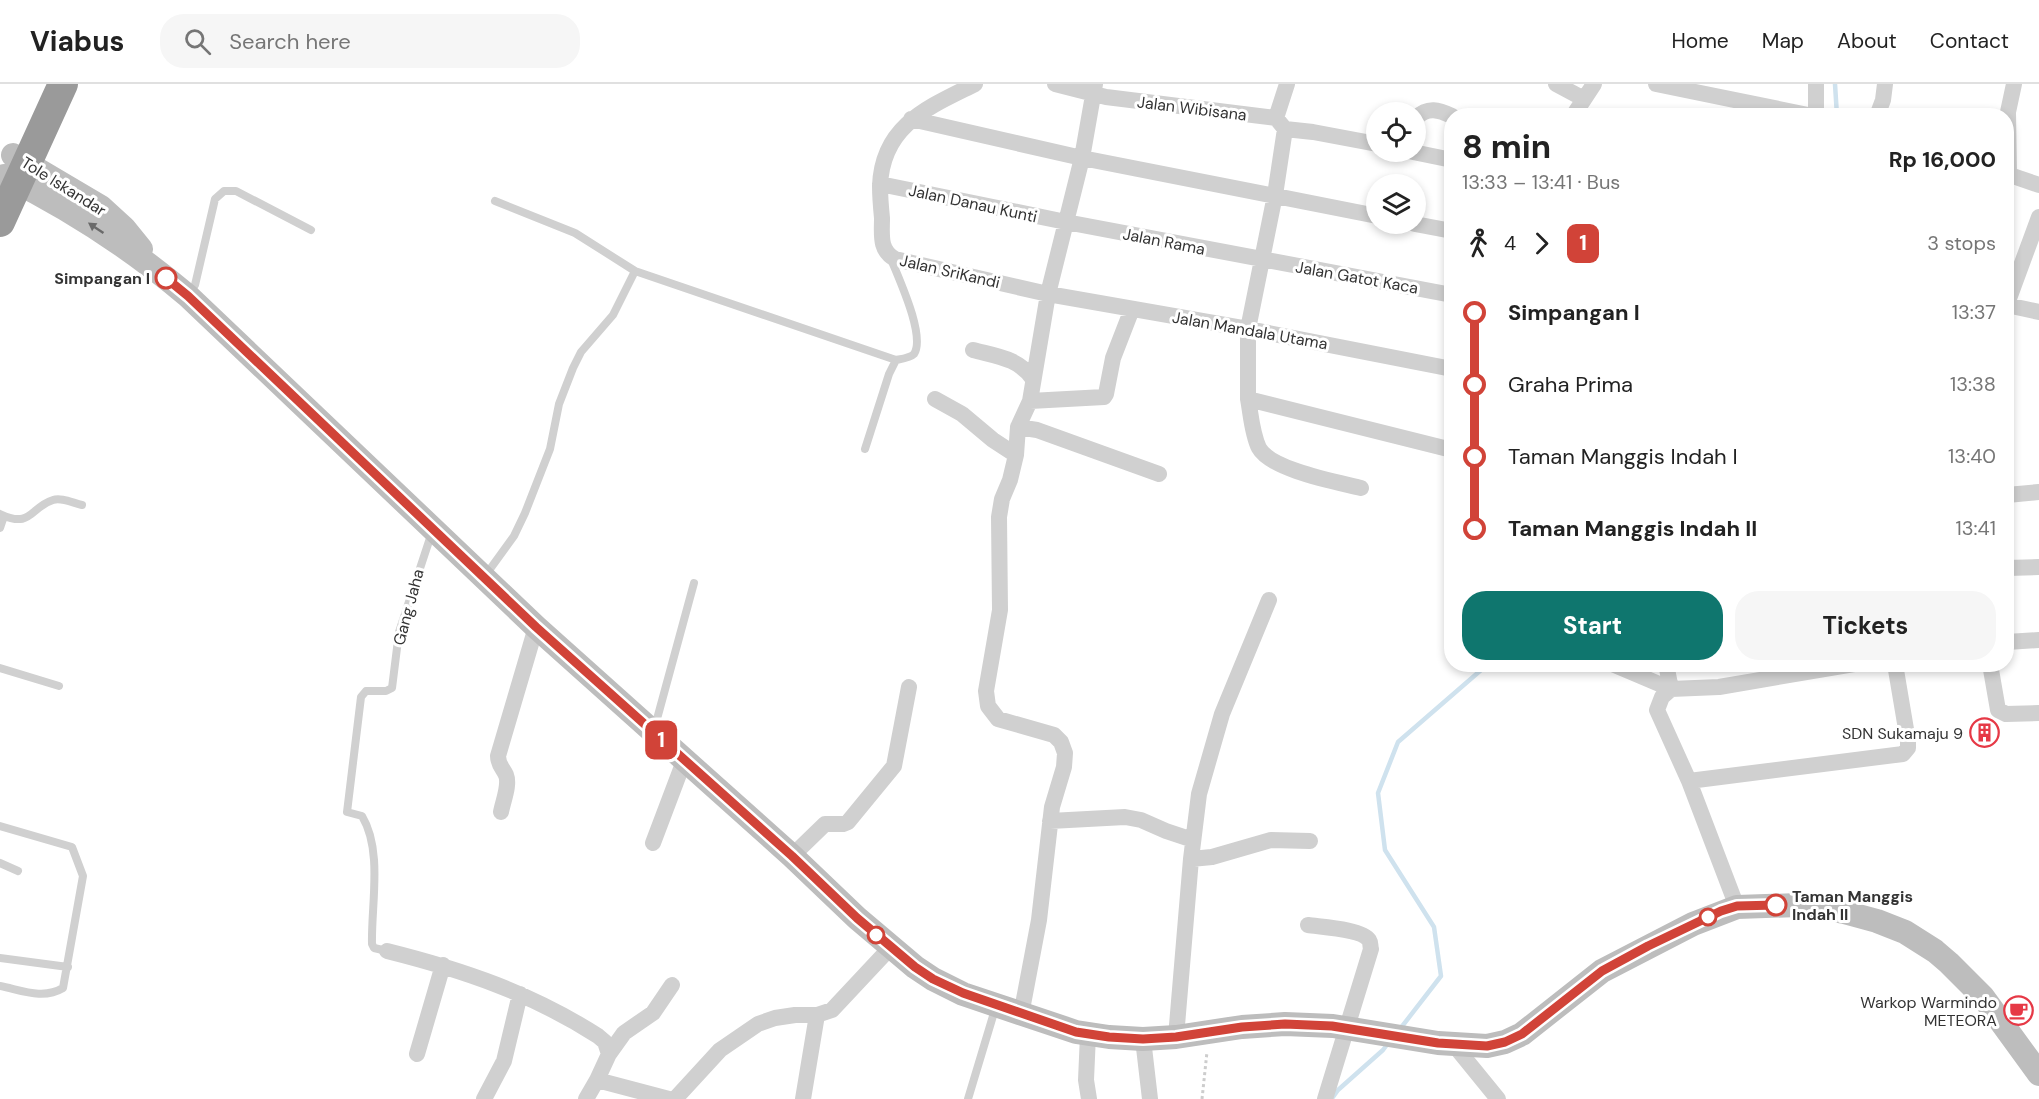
<!DOCTYPE html>
<meta charset="utf-8">
<style>
:root{--surface:#fff;--page:#f6f6f6;--text:#222;--muted:#767676;--line:#e0e0e0;--accent:#0f766e}
body{margin:0;font-family:"DM Sans",sans-serif;background:var(--page);color:var(--text);height:100vh;display:flex;flex-direction:column;font-size:22px;white-space:nowrap}
*{box-sizing:border-box;margin:0}
p{font-size:20px;color:var(--muted)}
.icon{flex:none;width:33px;height:33px;fill:none;stroke:currentColor;stroke-width:2;stroke-linecap:round;stroke-linejoin:round}
.map{position:relative;flex:1;overflow:hidden}
.side{position:absolute;left:1444px;top:24px;width:570px;height:564px;display:flex;flex-direction:column;background:var(--surface);border-radius:24px;box-shadow:0 3px 9px #0003}
.side>*{flex:none}
.badge{padding:0 12px;border-radius:9px;font-size:21px;line-height:39px}
.tools{position:absolute;left:1366px;top:18px;display:grid;gap:12px}
.tools a{display:grid;place-items:center;width:60px;height:60px;border-radius:50%;background:var(--surface);box-shadow:0 3px 9px #0003;font-size:30px}
.map>.badge{position:absolute;translate:-50% -50%;box-shadow:0 0 0 3px #fff}
.legs{display:flex;align-items:center;gap:9px;height:66px;padding:0 18px;font-size:20px}
.legs p{margin-inline-start:auto}
.head{display:flex;align-items:center;justify-content:space-between;height:102px;padding:0 18px}
h1{font-size:33px;font-weight:700;line-height:45px}
.cta{display:flex;gap:12px;margin-top:auto;padding:12px 18px}
.cta a{flex:1;height:69px;border-radius:24px;background:var(--accent);color:#fff;font-size:24px;font-weight:700;line-height:69px;text-align:center}
.cta a+a{background:var(--page);color:var(--text)}
ul{padding:0 18px;list-style:none}
li{display:flex;align-items:center;gap:21px;height:72px;font-size:22px}
li i{display:grid;place-items:center;width:9px;height:100%;margin:0 8px;background:currentColor}
li i::after{content:'';width:15px;height:15px;margin:-8px;border:4px solid;border-radius:50%;background:var(--surface)}
li p{margin-inline-start:auto}
li:first-child i{background:linear-gradient(#0000 50%,currentColor 0)}
li:last-child i{background:linear-gradient(currentColor 50%,#0000 0)}
header{display:flex;align-items:center;gap:36px;box-sizing:border-box;height:84px;padding:0 30px;background:var(--surface);border-bottom:2px solid var(--line)}
header strong{font-size:28px}
nav{display:flex;gap:33px;margin-inline-start:auto;font-size:21px}
.search{width:420px;height:54px;background:var(--page);display:flex;align-items:center;gap:15px;box-sizing:border-box;padding:0 21px;border-radius:24px;color:var(--muted);font-size:22px}
.map>svg:first-child{display:block}
</style>
<header>
<strong>Viabus</strong>
<div class="search"><svg class="icon" aria-label="search" viewBox="0 0 24 24"><circle cx="10" cy="10" r="6"/><path d="M15 15l6 6"/></svg>Search here</div>
<nav><a>Home</a><a>Map</a><a>About</a><a>Contact</a></nav>
</header>
<div class="map">
<svg width="2039" height="1015" viewBox="0 0 2039 1015">
<rect width="100%" height="100%" fill="#fff"/>
<g fill="none" stroke-linecap="round" stroke-linejoin="round">
<path stroke="#cfe2ee" stroke-width="4.5" d="M 1835,0 L 1837,32
M 1400,945 L 1441,892 L 1434,843 L 1385,766 L 1378,709 L 1398,658 L 1488,580
M 1333,1013 L 1338,1006 L 1383,966 L 1389,958"/>
<path stroke="#cdcdcd" stroke-width="3" stroke-dasharray="3 3" stroke-linecap="butt" d="M 1202,1015 L 1207,968"/>
<path stroke="#d0d0d0" stroke-width="8" d="M 495,117 L 575,149 L 635,187 L 896,276
M 189,211 L 195,201 L 215,115 L 224,107 L 236,107 L 311,146
M 865,365 L 889,290 L 896,276 C 901,275 910,274 914,270 C 926,252 898,193 891,175
M 0,430 C 32,445 30,423 53,416 C 61,413 73,419 82,421
M 0,444 L 4,432
M 485,492 L 514,452 L 525,429 L 550,365 L 559,320 L 573,284 L 581,268 L 613,231 L 635,187
M 0,584 L 59,602
M 654,646 L 694,499
M 0,742 L 72,763 L 83,792 L 63,904 C 43,916 21,906 0,902
M 0,779 L 18,787
M 387,867 L 374,864 L 372,860 C 371,821 383,767 362,732 L 347,728 L 348,720 L 361,613 L 366,607 L 386,607 L 392,604 L 399,548 L 432,448
M 0,874 L 68,883
M 968,1015 L 996,922"/>
<path stroke="#d0d0d0" stroke-width="16" d="M 975,0 C 929,23 882,41 880,102 C 880,113 881,124 882,134 C 882,151 879,166 895,175 L 1048,210 L 1248,245 L 1452,285
M 1055,0 L 1106,13 L 1276,34 L 1285,45
M 1556,0 L 1584,15
M 1656,0 L 1813,32
M 1816,0 L 1816,32
M 1573,32 L 1594,0
M 1877,32 L 1883,16 L 1885,0
M 1276,34 L 1287,0
M 1416,34 C 1428,22 1439,26 1452,32
M 911,35 L 1082,74 L 1377,132
M 1285,45 L 1275,111 L 1248,245 L 1248,315 L 1452,366
M 1285,45 L 1313,48 L 1377,60
M 1413,68 L 1452,76
M 2007,90 L 2039,101
M 2009,90 L 2008,28 L 2014,0
M 880,100 L 1066,138 L 1452,211
M 1415,140 L 1452,147
M 2007,220 L 2039,133
M 2007,221 L 2039,228
M 973,266 C 995,272 1019,274 1033,295
M 935,315 L 962,330 L 993,356 L 1016,371
M 1248,315 C 1251,331 1252,350 1259,364 C 1271,386 1337,398 1361,404
M 1030,317 L 1104,313 L 1106,310 L 1113,274 L 1132,225
M 1018,343 L 1037,346 L 1159,390
M 2007,411 L 2039,408
M 2007,484 L 2039,483
M 2007,558 L 2039,556
M 1612,580 L 1671,605
M 1666,580 L 1671,605
M 1990,580 L 1998,626 L 2006,630 L 2039,629
M 1689,697 L 1903,670 L 1908,664 L 1908,657 L 1895,580
M 501,728 C 503,717 510,701 506,691 C 503,684 498,681 498,672 L 536,543
M 1050,737 L 1125,733 L 1141,736 L 1166,747 L 1193,756
M 653,759 L 684,677
M 792,772 L 825,740 L 843,740 L 848,738 L 894,682 L 909,603
M 1191,775 L 1212,773 L 1271,756 L 1310,757
M 1737,823 L 1689,697 L 1657,626 L 1662,613 L 1671,605 L 1719,603 L 1854,580
M 1308,841 C 1321,843 1362,845 1369,856 C 1371,859 1370,862 1371,865 L 1325,1015
M 387,867 C 463,886 531,909 598,952 L 605,958 L 609,970
M 1021,931 L 1039,836 L 1052,723 L 1064,683 L 1065,669 L 1061,658 L 1054,651 L 998,635 L 988,622 L 986,607 L 1000,526 L 999,433 L 1002,415 L 1010,396 L 1016,371 L 1018,343 L 1030,317 L 1048,210 L 1082,74 L 1095,0
M 1088,951 L 1086,996 L 1089,1015
M 1176,953 L 1191,775 L 1199,710 L 1222,630 L 1269,516
M 1143,955 L 1150,1015
M 1454,961 L 1498,1015
M 417,970 L 443,881
M 597,996 L 609,970 L 624,949 L 653,929 L 672,901
M 484,1015 L 504,977 L 520,910
M 586,1015 L 597,996 L 669,1015
M 675,1015 L 720,966 L 758,940 L 775,934 L 795,931 L 817,931 L 832,926 L 891,863
M 803,1015 L 817,931"/>
<path stroke="#bdbdbd" stroke-width="24" d="M 13,71 L 101,123 L 124,144 L 141,165
M 4,92 C 70,124 132,165 188,212 L 536,543 L 792,772 L 857,834 L 915,883 L 933,895 L 963,910 L 1076,948 L 1109,953 L 1143,955 L 1176,953 L 1242,943 L 1285,940 L 1333,942 L 1438,959 L 1487,962 L 1505,958 L 1522,950 L 1602,887 L 1693,840 L 1737,823 L 1799,821 L 1844,828 L 1877,837 L 1905,848 L 1935,867 L 1949,879 L 1983,913 L 2039,990"/>
<path stroke="#9a9a9a" stroke-width="30" d="M 0,138 L 63,0"/>
</g>
<defs><path id="oneway-solid" d="M-6-.8H1V-3.2L6.5 0L1 3.2V.8H-6Z" transform="scale(1.5)"/></defs>
<use fill="#6a6a6a" href="#oneway-solid" transform="translate(96 144) rotate(-146)"/>
<g fill="none" stroke-linecap="round" stroke-linejoin="round">
<defs>
<path id="line-1" d="M 166,194 L 188,212 L 536,543 L 792,772 L 857,834 L 915,883 L 933,895 L 963,909 L 1076,948 L 1109,953 L 1143,955 L 1176,953 L 1242,943 L 1285,940 L 1332,942 L 1438,959 L 1487,962 L 1505,958 L 1522,950 L 1602,887 L 1648,862 L 1721,827 L 1737,822 L 1776,821"/>
</defs>
<use href="#line-1" stroke="#fff" stroke-width="14"/>
<use href="#line-1" stroke="#d14338" stroke-width="9"/>
</g>
<defs>
<symbol id="building-ring" viewBox="-11 -11 22 22"><circle r="9.5" fill="#fff" stroke="#e63946" stroke-width="1.5"/><path d="M-4-6H4V6H1V3H-1V6H-4ZM-2.5-4.3h1.7v1.8h-1.7ZM.8-4.3h1.7v1.8H.8ZM-2.5-1h1.7V.8h-1.7ZM.8-1h1.7V.8H.8Z" fill="#e63946"/></symbol>
<symbol id="cafe-ring" viewBox="-11 -11 22 22"><circle r="9.5" fill="#fff" stroke="#e63946" stroke-width="1.5"/><path d="M-5.5-4.5H6V0H3Q3 3.5 0 3.5H-2.5Q-5.5 3.5-5.5 0ZM3-3.2v2h1.7v-2ZM-6 4.5H4V6H-6Z" fill="#e63946"/></symbol>
</defs>
<g fill-rule="evenodd">
<use href="#building-ring" x="1968" y="632" width="33" height="33"/>
<use href="#cafe-ring" x="2002" y="910" width="33" height="33"/>
</g>
<g fill="#fff" stroke="#d14338" stroke-width="3">
<circle cx="166" cy="194" r="10"/>
<circle cx="1776" cy="821" r="10"/>
<circle cx="1708" cy="833" r="8"/>
<circle cx="876" cy="851" r="8"/>
</g>
<g text-anchor="middle" stroke-width="6" stroke-linejoin="round" paint-order="stroke">
<g font-size="16" fill="#333" stroke="#fff">
<text transform="translate(1192 24) rotate(7)" y="6">Jalan Wibisana</text>
<text transform="translate(64 102) rotate(32)" y="6">Tole Iskandar</text>
<text transform="translate(973 119) rotate(12)" y="6">Jalan Danau Kunti</text>
<text transform="translate(1164 157) rotate(11)" y="6">Jalan Rama</text>
<text transform="translate(950 187) rotate(13)" y="6">Jalan SriKandi</text>
<text transform="translate(1357 193) rotate(10)" y="6">Jalan Gatot Kaca</text>
<text transform="translate(1250 246) rotate(10)" y="6">Jalan Mandala Utama</text>
<text transform="translate(408 523) rotate(-75)" y="6">Gang Jaha</text>
</g>
<g font-size="16" font-weight="bold" fill="#333" stroke="#fff" text-anchor="end">
<text x="150" y="200">Simpangan I</text>
<text x="1792" y="818" text-anchor="start">Taman Manggis<tspan x="1792" dy="18">Indah II</tspan></text>
</g>
<g font-size="16" fill="#333" stroke="#fff" text-anchor="end">
<text x="1963" y="655">SDN Sukamaju 9</text>
<text x="1997" y="924">Warkop Warmindo<tspan x="1997" dy="18">METEORA</tspan></text>
</g>
</g>
</svg>
<div class="tools">
<a><svg class="icon" aria-label="locate" viewBox="0 0 24 24"><circle cx="12" cy="12" r="6"/><path d="M12 2v4M12 18v4M2 12h4M18 12h4"/></svg></a>
<a><svg class="icon" aria-label="layers" viewBox="0 0 24 24"><path d="M12 4l9 5-9 5-9-5zM3 14l9 5 9-5"/></svg></a>
</div>
<b class="badge" style="left:661px;top:656px;background:#d14338;color:#fff">1</b>
<section class="side">
<div class="head"><div><h1>8 min</h1><p>13:33 – 13:41 · Bus</p></div><b>Rp 16,000</b></div>
<div class="legs"><svg class="icon" aria-label="walk" viewBox="0 0 24 24"><circle cx="13" cy="4" r="2"/><path d="M13 8l-2 6 4 7M11 14l-3 7M7 12l3-4h3l4 4"/></svg>4<svg class="icon" aria-label="forward" viewBox="0 0 24 24"><path d="M9 5l7 7-7 7"/></svg><b class="badge" style="background:#d14338;color:#fff">1</b><p>3 stops</p></div>
<ul>
<li><i style="color:#d14338"></i><b>Simpangan I</b><p>13:37</p></li>
<li><i style="color:#d14338"></i><span>Graha Prima</span><p>13:38</p></li>
<li><i style="color:#d14338"></i><span>Taman Manggis Indah I</span><p>13:40</p></li>
<li><i style="color:#d14338"></i><b>Taman Manggis Indah II</b><p>13:41</p></li>
</ul>
<div class="cta"><a>Start</a><a>Tickets</a></div>
</section>
</div>
